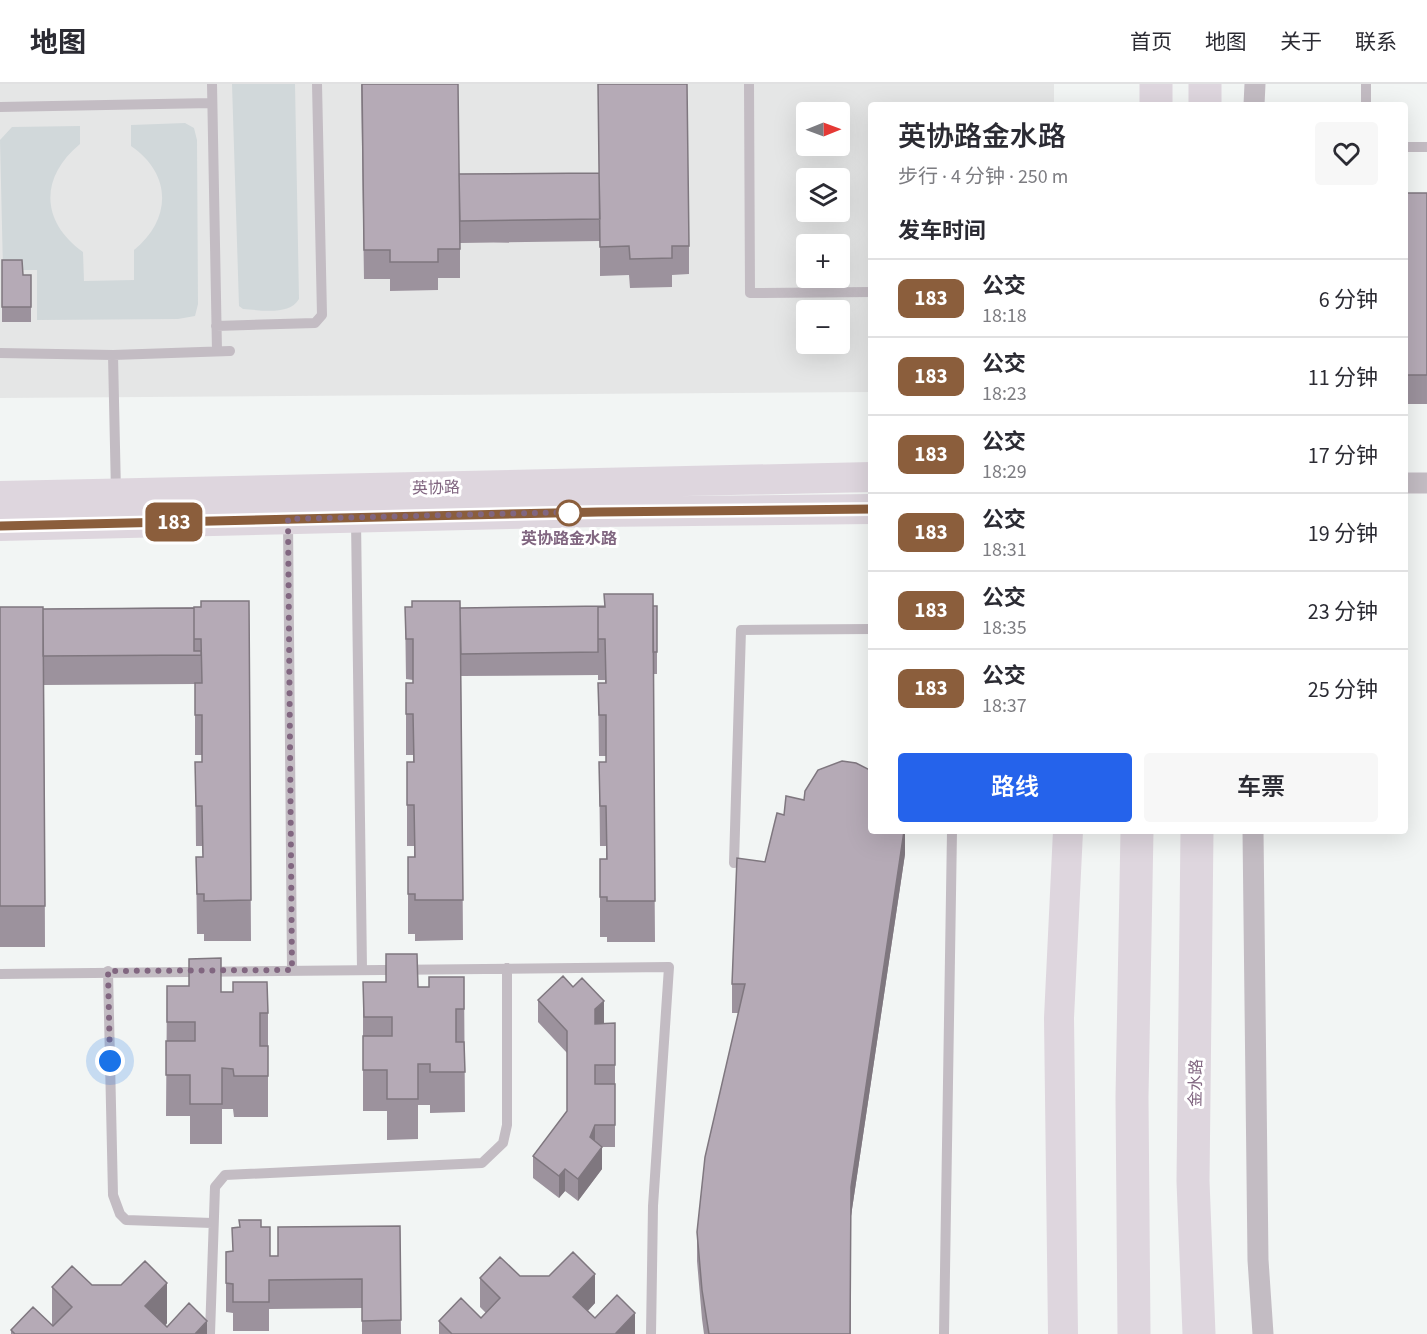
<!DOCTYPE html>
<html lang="zh">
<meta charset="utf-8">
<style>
:root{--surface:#fff;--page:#f7f7f7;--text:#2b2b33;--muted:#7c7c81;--line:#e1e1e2;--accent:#2563eb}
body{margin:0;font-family:"Source Sans 3","Noto Sans SC",sans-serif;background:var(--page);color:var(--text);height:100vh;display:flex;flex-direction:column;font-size:22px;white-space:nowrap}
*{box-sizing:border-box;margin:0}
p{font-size:20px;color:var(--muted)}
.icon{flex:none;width:33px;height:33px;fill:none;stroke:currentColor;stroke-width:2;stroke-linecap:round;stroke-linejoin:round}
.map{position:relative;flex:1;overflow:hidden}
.sheet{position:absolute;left:868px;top:18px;width:540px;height:732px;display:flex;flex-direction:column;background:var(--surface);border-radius:6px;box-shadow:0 6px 24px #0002}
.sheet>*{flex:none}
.badge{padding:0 12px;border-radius:9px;font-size:21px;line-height:39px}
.needle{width:39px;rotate:89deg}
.controls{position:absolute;left:796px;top:18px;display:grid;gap:12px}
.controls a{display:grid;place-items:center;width:54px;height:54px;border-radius:6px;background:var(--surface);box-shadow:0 6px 24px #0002;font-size:30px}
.you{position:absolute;width:30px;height:30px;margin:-15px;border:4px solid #fff;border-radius:50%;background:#1a73e8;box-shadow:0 0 0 9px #1a73e833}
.map>.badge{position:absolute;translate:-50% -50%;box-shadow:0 0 0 3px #fff}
h2{padding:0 30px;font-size:22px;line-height:54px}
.round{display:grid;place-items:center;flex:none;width:63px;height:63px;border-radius:6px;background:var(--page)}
.summary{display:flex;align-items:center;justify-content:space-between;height:102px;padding:0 30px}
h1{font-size:28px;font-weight:600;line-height:45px}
.primary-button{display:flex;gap:12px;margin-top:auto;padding:12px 30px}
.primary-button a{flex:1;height:69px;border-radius:6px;background:var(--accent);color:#fff;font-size:24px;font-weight:600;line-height:69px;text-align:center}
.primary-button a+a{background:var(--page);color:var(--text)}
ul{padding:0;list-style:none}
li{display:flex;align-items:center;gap:18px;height:78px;padding:0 30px;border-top:2px solid var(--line)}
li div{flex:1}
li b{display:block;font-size:22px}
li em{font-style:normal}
li .badge{min-width:66px;font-weight:700;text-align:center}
header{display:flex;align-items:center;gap:36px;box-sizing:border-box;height:84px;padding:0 30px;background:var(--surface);border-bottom:2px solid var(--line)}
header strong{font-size:28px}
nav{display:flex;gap:33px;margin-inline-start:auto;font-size:21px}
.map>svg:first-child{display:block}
</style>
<header>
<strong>地图</strong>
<nav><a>首页</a><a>地图</a><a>关于</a><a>联系</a></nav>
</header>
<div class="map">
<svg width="1427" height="1250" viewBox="0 0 1427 1250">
<rect width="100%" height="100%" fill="#f2f5f4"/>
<path fill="#e5e6e6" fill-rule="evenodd" d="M 0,0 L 1054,0 L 1054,21 L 872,21 L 871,308 L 0,314 ZM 807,28 L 840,28 L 840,62 L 807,62 ZM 807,94 L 840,94 L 840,128 L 807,128 ZM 807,160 L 840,160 L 840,194 L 807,194 ZM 807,226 L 840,226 L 840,260 L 807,260 Z"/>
<path fill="#d1d8da" d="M 232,0 L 295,0 L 299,215 C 289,232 261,226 243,225 L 239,222 Z
M 185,39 L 194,44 L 197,56 L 198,220 L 195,232 L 178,235 L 37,236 L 37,186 L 3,186 L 0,56 L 12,43 L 80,42 L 80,60 C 40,93 40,137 83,168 L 84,197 L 134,196 L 134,166 C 172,135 172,90 131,62 L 131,41 Z"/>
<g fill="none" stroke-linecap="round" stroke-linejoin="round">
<path stroke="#c3bcc3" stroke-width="10" d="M 212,0 L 217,267
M 749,0 L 750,209 L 872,208
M 1366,21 L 1366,0
M 0,23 L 212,19
M 1406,63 L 1427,63
M 216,242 L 315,239 L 322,231 L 317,0
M 0,269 L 113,271 L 230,267
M 113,271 L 116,409
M 288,436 L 292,886
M 356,436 L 362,885
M 734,779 L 741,546 L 872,545
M 108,887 L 113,1111 L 120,1130 L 126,1136 L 212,1139
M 0,890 L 669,883 L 653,1122 L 651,1250
M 210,1250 L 215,1103 L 225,1091 L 482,1079 L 503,1059 L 507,1041 L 507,884
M 944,1250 L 952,747"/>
<path stroke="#c3bcc3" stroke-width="21" d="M 1254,21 L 1255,0
M 1406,399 L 1427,399
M 1253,747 L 1258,1176 L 1263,1250"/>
<path stroke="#ded6de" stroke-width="30" d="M 0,412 L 872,393
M 0,442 L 598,428 L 872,425
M 1063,1250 L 1059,934 L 1068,747"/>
<path stroke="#ded6de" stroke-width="33" d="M 1156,21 L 1156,0
M 1205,21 L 1205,0
M 1197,747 L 1193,1097 L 1199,1250
M 1134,1250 L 1132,1013 L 1137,747"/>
</g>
<path fill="#9c929d" d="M 361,0 L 459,90 L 689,162 L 689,190 L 672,191 L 672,203 L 630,204 L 629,191 L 600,192 L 600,157 L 460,159 L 460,194 L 438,194 L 438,206 L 390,207 L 390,195 L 364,195 Z
M 1406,109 L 1427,109 L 1427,320 L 1406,320 Z
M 2,176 L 23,191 L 31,191 L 31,238 L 2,238 Z
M 249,517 L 251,857 L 204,857 L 204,850 L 197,850 L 196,773 L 203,773 L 202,762 L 196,762 L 195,678 L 202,678 L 202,671 L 195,671 L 195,600 L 44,601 L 45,863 L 0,863 L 0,523 L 43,525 L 201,523 Z
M 657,522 L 657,590 L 653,590 L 655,858 L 607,858 L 607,853 L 600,853 L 600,775 L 606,775 L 606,762 L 600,762 L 599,678 L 606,678 L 606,672 L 599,672 L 598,599 L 605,599 L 605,596 L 598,596 L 598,591 L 461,592 L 463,856 L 415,857 L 415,850 L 408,850 L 408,773 L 414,773 L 414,762 L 407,762 L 407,678 L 413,678 L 413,671 L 406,671 L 406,599 L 413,599 L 413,596 L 406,595 L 405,523 L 460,524 Z
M 804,716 L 872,747 L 905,747 L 905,770 L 851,1132 L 851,1250 L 704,1250 L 702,1235 L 697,1177 L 697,1148 L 738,929 L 732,929 L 732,900 L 765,778 L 784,731 Z
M 189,875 L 221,908 L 268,929 L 268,1033 L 234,1033 L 233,1025 L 222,1025 L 222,1060 L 190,1060 L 190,1032 L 166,1032 L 167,902 L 189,902 Z
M 464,893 L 465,1028 L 430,1029 L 430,1021 L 418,1021 L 418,1055 L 387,1056 L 387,1027 L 363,1027 L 363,898 L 418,903 L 429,903 Z
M 538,916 L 604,939 L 603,940 L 615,939 L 615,1063 L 602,1063 L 602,1085 L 578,1117 L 565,1107 L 559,1114 L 533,1094 L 533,1072 L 567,1027 L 567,969 L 538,938 Z
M 400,1142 L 401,1250 L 362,1250 L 362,1224 L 269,1225 L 269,1247 L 233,1247 L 233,1229 L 226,1228 L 226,1168 L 232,1168 L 261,1143 L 270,1172 L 278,1172 Z
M 520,1192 L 595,1219 L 588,1227 L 595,1234 L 635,1250 L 439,1250 L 439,1237 L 481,1234 L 486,1229 L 480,1223 L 480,1194 Z
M 92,1201 L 167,1239 L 166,1241 L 167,1243 L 207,1250 L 11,1250 L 11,1246 L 52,1241 L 52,1203 Z"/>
<path fill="#7f777f" d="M 904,747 L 905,747 L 905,770 L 851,1132 L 851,1103 Z
M 604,917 L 604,939 L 595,947 L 595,925 Z
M 595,1041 L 595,1063 L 590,1053 Z
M 602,1063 L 602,1085 L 578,1117 L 578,1095 Z
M 565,1085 L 565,1107 L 559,1114 L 559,1092 Z
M 595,1190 L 595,1219 L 573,1242 L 573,1213 Z
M 167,1199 L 167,1239 L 157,1250 L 145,1222 Z
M 635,1229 L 635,1250 L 616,1250 L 616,1249 Z
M 207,1237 L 207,1250 L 195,1250 Z"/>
<path fill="#b5aab6" stroke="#7f777f" stroke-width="1.5" d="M 362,0 L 458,0 L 460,165 L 438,165 L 438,178 L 390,178 L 390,166 L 364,166 Z
M 598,0 L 687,0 L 689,162 L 672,162 L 672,174 L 630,175 L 629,162 L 600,163 Z
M 599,89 L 600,135 L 460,137 L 459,90 Z
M 1406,109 L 1427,109 L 1427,291 L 1406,291 Z
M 2,176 L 22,176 L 23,191 L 31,191 L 31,223 L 2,223 Z
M 604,510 L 653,510 L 655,817 L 607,817 L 607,813 L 600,813 L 600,775 L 607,775 L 606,722 L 600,722 L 599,678 L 606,678 L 606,631 L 599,631 L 598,599 L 606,599 L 605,555 L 598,555 L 598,523 L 605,523 Z
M 201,517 L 249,517 L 251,816 L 204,817 L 204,810 L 197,810 L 196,773 L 203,773 L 202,722 L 196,722 L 195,678 L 202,678 L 202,631 L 195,631 L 195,599 L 202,599 L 201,555 L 194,555 L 194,523 L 201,523 Z
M 412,517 L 460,517 L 463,816 L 415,816 L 415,810 L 408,810 L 408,773 L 415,773 L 414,721 L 407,721 L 407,678 L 414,678 L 413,630 L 406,630 L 406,599 L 413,599 L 413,555 L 406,555 L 405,523 L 412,523 Z
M 604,522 L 604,523 L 598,523 L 598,568 L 461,570 L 460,524 Z
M 653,522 L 657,522 L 657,568 L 653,568 Z
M 0,523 L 43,523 L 45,822 L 0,822 Z
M 194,524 L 194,567 L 201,567 L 201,571 L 43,572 L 43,525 Z
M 842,677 L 856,679 L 868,685 L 872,689 L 872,747 L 904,747 L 851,1103 L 850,1250 L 709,1250 L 702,1206 L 697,1148 L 705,1073 L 745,900 L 732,900 L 737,774 L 765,778 L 777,729 L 784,731 L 786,712 L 804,716 L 805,707 L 818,686 Z
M 386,870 L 417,870 L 418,903 L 429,903 L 429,893 L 464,893 L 464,925 L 456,925 L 456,958 L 464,958 L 465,988 L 430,988 L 430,980 L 418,980 L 418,1015 L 387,1015 L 387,986 L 363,986 L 363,952 L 392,952 L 392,933 L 364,933 L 363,898 L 386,898 Z
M 221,874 L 221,908 L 233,908 L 233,898 L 267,898 L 268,929 L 260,929 L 260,962 L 268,962 L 268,992 L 234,992 L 233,985 L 222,984 L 222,1020 L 190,1020 L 190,991 L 166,991 L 166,957 L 195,957 L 195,938 L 167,938 L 167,902 L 189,902 L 189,875 Z
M 563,892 L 573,903 L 582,894 L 604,917 L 595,925 L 595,940 L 615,939 L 615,981 L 595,981 L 595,1000 L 615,1000 L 615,1041 L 595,1041 L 590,1053 L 602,1063 L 578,1095 L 565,1085 L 559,1092 L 533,1072 L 567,1027 L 567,947 L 538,916 Z
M 239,1136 L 261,1136 L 261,1143 L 270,1143 L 270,1172 L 278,1172 L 278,1143 L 400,1142 L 401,1236 L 362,1237 L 362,1195 L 269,1196 L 269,1218 L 233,1218 L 233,1200 L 226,1199 L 226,1168 L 233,1167 L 232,1144 L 240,1143 Z
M 573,1168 L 595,1190 L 573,1213 L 595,1234 L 617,1211 L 635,1229 L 616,1249 L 616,1250 L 452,1250 L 439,1237 L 461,1214 L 481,1234 L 500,1214 L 480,1194 L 500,1173 L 520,1192 L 549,1192 Z
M 145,1177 L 167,1199 L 145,1222 L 167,1243 L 189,1219 L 207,1237 L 195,1250 L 15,1250 L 11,1246 L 33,1223 L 53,1242 L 72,1223 L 52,1203 L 72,1182 L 92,1201 L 121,1201 Z"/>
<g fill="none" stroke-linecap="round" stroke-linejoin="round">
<defs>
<path id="line" d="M 0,442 L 598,428 L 872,425"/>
</defs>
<use href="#line" stroke="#fff" stroke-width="14"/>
<use href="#line" stroke="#8b5e3c" stroke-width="9"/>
<path stroke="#816680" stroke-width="6" stroke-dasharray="0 10.8" d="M 110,977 L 108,887 L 292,886 L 288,435 L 576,428 L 569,429"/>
</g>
<circle fill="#fff" stroke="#8b5e3c" stroke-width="3" cx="569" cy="429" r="12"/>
<g text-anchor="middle" stroke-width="6" stroke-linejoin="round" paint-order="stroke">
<g font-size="16" fill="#816680" stroke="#fff">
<text transform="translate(436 403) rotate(-1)" y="6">英协路</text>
<text transform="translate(1195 999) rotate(-89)" y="6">金水路</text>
</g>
<g font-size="16" font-weight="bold" fill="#816680" stroke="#fff">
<text x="569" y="460">英协路金水路</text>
</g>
</g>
</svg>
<div class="controls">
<a><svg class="needle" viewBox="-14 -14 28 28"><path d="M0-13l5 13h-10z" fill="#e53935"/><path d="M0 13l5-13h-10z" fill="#7c7c81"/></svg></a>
<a><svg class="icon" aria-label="layers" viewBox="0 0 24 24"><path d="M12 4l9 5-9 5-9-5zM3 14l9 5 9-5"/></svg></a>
<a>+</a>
<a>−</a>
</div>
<div class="you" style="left:110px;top:977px"></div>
<b class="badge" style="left:174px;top:438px;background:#8b5e3c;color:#fff">183</b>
<section class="sheet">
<div class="summary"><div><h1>英协路金水路</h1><p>步行 · 4 分钟 · 250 m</p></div><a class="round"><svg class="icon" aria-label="heart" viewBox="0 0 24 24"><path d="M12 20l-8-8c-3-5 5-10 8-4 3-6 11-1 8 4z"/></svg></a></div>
<h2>发车时间</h2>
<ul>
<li><span class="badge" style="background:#8b5e3c;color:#fff">183</span><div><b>公交</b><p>18:18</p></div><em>6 分钟</em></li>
<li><span class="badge" style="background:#8b5e3c;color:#fff">183</span><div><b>公交</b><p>18:23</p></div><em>11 分钟</em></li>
<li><span class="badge" style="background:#8b5e3c;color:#fff">183</span><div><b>公交</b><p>18:29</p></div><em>17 分钟</em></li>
<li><span class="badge" style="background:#8b5e3c;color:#fff">183</span><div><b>公交</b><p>18:31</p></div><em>19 分钟</em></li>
<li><span class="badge" style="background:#8b5e3c;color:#fff">183</span><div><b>公交</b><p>18:35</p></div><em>23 分钟</em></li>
<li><span class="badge" style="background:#8b5e3c;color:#fff">183</span><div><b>公交</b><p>18:37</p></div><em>25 分钟</em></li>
</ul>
<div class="primary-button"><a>路线</a><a>车票</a></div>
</section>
</div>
